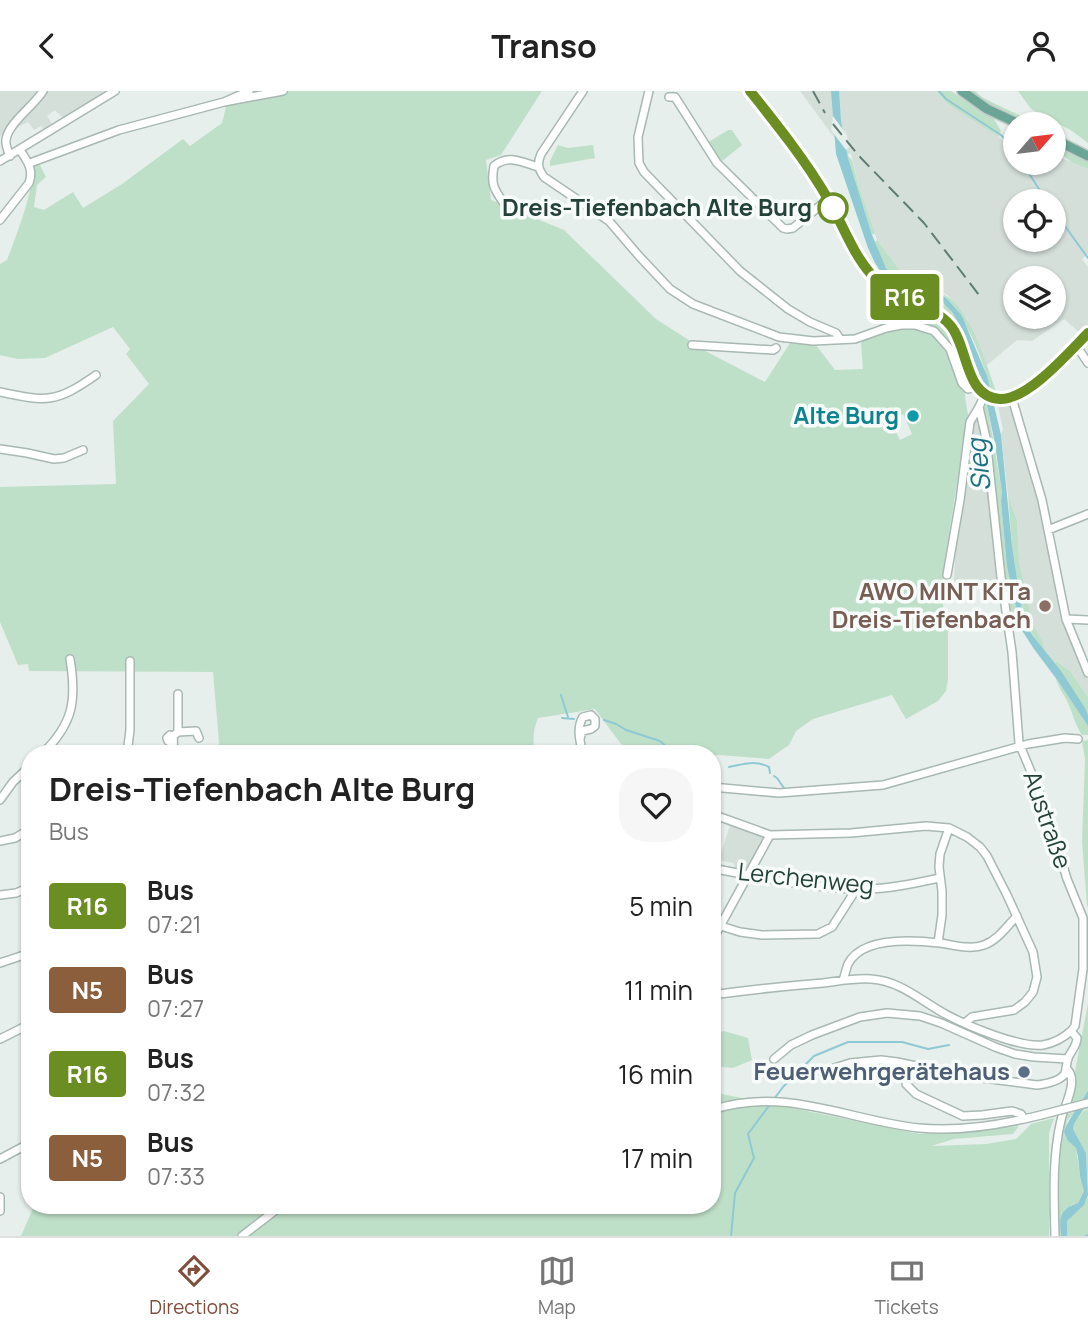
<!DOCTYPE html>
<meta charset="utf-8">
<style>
:root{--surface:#fff;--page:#f6f6f6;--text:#222;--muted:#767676;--line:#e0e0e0;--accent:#804e3d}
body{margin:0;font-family:Manrope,sans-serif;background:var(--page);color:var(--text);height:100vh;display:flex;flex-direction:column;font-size:26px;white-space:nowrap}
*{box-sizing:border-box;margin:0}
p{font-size:23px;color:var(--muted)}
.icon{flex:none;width:38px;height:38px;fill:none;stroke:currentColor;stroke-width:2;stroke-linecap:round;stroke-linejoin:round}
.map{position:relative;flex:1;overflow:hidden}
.details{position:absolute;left:21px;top:654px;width:700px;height:469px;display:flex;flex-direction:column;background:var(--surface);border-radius:28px;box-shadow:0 2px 5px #0004}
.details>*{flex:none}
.badge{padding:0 14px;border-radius:5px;font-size:24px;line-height:46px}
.needle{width:46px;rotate:62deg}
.buttons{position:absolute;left:1003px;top:21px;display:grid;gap:14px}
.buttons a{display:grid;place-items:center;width:63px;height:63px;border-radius:50%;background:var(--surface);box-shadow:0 2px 5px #0004;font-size:35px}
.map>.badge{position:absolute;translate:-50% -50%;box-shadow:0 0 0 4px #fff}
.round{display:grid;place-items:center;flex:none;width:74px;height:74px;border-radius:28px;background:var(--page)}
.summary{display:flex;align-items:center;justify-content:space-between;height:119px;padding:0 28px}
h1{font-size:33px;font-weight:700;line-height:52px}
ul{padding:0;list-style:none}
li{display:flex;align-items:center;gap:21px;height:84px;padding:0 28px}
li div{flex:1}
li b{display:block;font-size:26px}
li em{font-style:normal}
li .badge{min-width:77px;font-weight:700;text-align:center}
header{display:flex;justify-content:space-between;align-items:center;height:91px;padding:0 28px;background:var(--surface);font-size:32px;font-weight:700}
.tab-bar{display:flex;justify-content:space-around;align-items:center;height:98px;border-top:2px solid var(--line);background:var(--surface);font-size:19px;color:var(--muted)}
.tab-bar a{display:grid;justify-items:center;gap:4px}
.tab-bar .current{color:var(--accent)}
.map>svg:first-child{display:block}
</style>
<header><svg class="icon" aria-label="back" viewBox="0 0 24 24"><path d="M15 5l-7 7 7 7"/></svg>Transo<svg class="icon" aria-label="person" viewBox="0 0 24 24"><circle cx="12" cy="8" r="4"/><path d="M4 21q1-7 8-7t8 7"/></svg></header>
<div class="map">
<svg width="1088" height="1145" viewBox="0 0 1088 1145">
<rect width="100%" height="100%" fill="#e6efeb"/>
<path fill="#d4dfda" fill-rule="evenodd" d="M 0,0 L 109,0 L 63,27 L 55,19 L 47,25 L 53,34 L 44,39 L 41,35 L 34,39 L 28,31 L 0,45 Z
M 800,0 L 936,0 L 948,13 L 989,38 L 1006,52 L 1011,47 L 1015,49 L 1015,72 L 1054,72 L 1054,64 L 1088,78 L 1088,163 L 1082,168 L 1088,176 L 1088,235 L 1080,242 L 1064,228 L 1032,250 L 1017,249 L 986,275 L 967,227 L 947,204 L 922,190 L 905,186 L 877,149 L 859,96 L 851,62 L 847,64 ZM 1015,110 L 1054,110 L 1054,149 L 1015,149 ZM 1015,187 L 1054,187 L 1054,226 L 1015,226 Z
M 1011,314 L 1044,428 L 1070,542 L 1088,589 L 1088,606 L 1070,580 L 1056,570 L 1055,573 L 1045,562 L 1043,551 L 1033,534 L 1019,469 L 1017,429 L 1008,404 L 1001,344 L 1003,338 L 998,315 Z
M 983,321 L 999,489 L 959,493 L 954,491 L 955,467 L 968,324 Z
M 731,731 L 764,745 L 748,777 L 743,779 L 736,778 L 733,772 L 719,769 Z"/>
<path fill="#bfe0c8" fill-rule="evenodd" d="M 253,0 L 542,0 L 501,64 L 486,69 L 491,109 L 564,139 L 656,228 L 709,262 L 765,291 L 790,252 L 816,254 L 835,279 L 863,278 L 861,252 L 884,229 L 896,210 C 933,228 959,240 966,286 C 967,291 965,297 965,302 C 965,309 967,317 968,324 L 946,461 L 942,508 L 948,543 L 948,588 L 946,600 L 938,610 L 906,628 L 892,604 L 813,628 L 796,640 L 789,654 L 769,668 L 719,664 L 712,665 L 712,663 L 653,663 L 642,660 L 644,663 L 625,663 L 626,655 L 621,653 L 595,618 L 538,627 C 533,639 532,651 536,663 L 220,663 L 213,581 L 29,580 L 28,573 L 18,574 L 0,531 L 0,396 L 116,393 L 113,330 L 149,293 L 126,263 L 130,258 L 113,236 L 45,267 L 17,268 L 0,264 L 0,173 L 7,169 C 19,137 31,107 34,74 L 39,72 L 46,86 L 37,94 L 34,116 L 44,119 L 73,101 L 83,117 L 122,93 L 183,48 L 190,55 L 222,32 L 226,16 ZM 903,323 L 912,343 L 900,349 L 890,329 Z
M 936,0 L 951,0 L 994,28 L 1001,40 L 999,46 L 948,13 Z
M 970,0 L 975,0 L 983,7 L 1038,33 C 1021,33 984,11 970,0 Z
M 1018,0 L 1088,0 L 1088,52 L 1072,40 L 1031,18 Z
M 728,39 L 732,39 L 742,54 L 721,71 L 707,52 Z
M 558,54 L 568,57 L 593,54 L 595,67 L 550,75 L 550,70 Z
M 1057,54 L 1088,71 L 1088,78 L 1071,71 L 1057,59 Z
M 847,64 L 852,69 L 859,96 L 875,142 L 872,144 Z
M 877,149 L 905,186 L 922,190 L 930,196 C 917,195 896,190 887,178 C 882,170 878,159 875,151 Z
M 903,197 C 909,200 914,202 919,203 C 925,203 931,202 936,205 C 956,216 977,271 983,293 L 979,289 C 970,263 963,233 938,217 C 926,210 913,207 903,197 Z
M 941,202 C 971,215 985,271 996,300 L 990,299 C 982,263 967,228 941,202 Z
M 987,313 L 1002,402 L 1001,410 L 1007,476 L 1021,538 L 1012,524 L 1005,489 L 983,321 L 984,316 Z
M 1008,404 L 1017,429 L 1019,469 L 1033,534 L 1043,551 L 1045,562 L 1027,535 L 1023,526 L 1012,455 Z
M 1056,570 L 1070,580 L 1088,606 L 1088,624 L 1055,573 Z
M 1056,587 L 1085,630 L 1088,635 L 1088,644 L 1082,644 C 1075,634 1073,623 1068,612 C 1064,603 1058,597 1056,587 Z
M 1088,649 L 1088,816 L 1087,815 L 1082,750 L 1085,668 L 1082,650 Z
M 1088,898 L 1088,998 L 1084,1008 L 1069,1012 L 1088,912 Z
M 724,940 L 748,947 L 752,969 L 733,977 L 712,975 L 712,943 Z
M 712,1001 L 920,1043 L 964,1042 L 1019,1035 L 1013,1043 L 954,1048 L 931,1055 L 986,1053 L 1016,1048 L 1031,1033 L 1054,1027 L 1049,1042 L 1049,1145 L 21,1145 L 34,1115 L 712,1115 Z
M 1088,1018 L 1088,1095 L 1086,1062 L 1073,1038 L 1074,1033 L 1083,1020 Z
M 1075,1021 L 1067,1030 L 1066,1045 L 1068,1050 L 1076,1057 L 1080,1085 L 1084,1094 L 1084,1100 L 1078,1112 L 1071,1114 L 1060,1135 L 1061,1145 L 1057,1145 L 1058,1060 L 1064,1024 Z
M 1088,1104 L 1088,1145 L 1067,1145 L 1067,1130 L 1087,1108 Z"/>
<path fill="#8ec9d4" d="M 831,0 L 839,0 L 841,30 L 848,67 L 872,144 L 886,177 L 894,185 L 913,193 L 937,199 L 948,209 L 962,225 L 987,285 L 1001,344 L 1012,455 L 1023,526 L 1027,535 L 1033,545 L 1061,580 L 1085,617 L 1088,624 L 1088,635 L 1058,590 L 1034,558 L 1021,538 L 1007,476 L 1001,410 L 1002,402 L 995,353 L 982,289 L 960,235 L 952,221 L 937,205 L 930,203 L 917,203 L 903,197 L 883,184 L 875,172 L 868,157 L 836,63 Z
M 1088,999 L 1088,1011 L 1074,1033 L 1073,1038 L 1086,1062 L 1088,1104 L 1084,1114 L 1067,1130 L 1067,1145 L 1061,1145 C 1059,1128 1059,1118 1078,1112 L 1084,1100 L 1080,1085 L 1078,1066 L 1076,1057 L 1068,1050 L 1064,1041 C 1069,1026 1081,1014 1088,999 Z"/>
<path fill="#e6efeb" d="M 833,25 L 847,44 L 849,56 L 846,59 L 831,39 Z"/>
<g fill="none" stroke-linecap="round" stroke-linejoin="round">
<path stroke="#8ec9d4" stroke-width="2" d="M 939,0 L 946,8 L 1001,44 L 1015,60
M 1022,72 L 1047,110
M 1054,120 L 1088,167
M 561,604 L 568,626
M 562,627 L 574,628
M 604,629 L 616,633 L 626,639 L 660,650 L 675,663
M 729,676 C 745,673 755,669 769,676 L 770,682
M 774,685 L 777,687 L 784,697
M 774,1008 L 783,996 L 814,965 L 848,951 L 902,951 L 928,958 L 949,954
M 731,1145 L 735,1102 L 754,1067 L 748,1043 L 771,1012
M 1086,1145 L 1088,1144"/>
<defs>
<path id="minor" d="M 249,0 L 224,11 L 283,0
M 583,0 L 541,63 C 537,72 538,78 544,86 L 609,130 L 639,165 L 670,198 L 693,213 L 779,246 L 813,250 L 855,248 L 886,237 L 901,234 L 915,234 L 934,240 L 950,258 L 962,292 L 968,298 L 976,296
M 649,0 L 638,46 L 639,72 L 644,81 L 740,180 L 788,218 L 810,231 L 836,242 L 840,248
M 750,0 C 778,35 806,70 828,108 C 842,132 852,161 870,182 C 891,207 929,210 950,234 C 970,256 964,305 1000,308 C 1028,309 1069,261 1088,242
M 669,6 L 675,6 L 717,72 L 783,137 L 787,138 L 793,137 L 828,108
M 10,65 C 8,60 5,54 6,49 C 8,32 34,15 43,0
M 0,70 L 115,0
M 30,72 L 119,39 L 224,11
M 503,111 C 493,97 491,92 494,75 C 508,63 522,71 538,76
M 0,129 L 29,92 C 34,78 27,70 20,59
M 692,254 L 773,259 L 776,257
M 1076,254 L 1088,272
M 0,301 C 47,311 56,312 96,284
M 1012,307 L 1042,409 L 1066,528 L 1088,582
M 0,358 L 27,362 L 54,368 L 64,367 L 83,359
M 1048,439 L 1088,423
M 947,484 L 960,409 L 970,331 L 979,316
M 1066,528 L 1088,529
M 178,641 L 196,640 L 199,647
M 173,645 L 178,641 L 178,603
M 580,648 L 582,640 L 591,638 L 595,635 L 595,628 L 591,624 L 583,626 C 576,637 580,651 583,663
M 172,652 L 168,650 L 167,647 L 170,644 L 173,645 C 174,649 173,658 173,663
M 42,663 C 73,633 77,610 70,568
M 127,663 L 130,639 L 130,570
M 712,696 L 779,702 L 883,694 L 1028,653 L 1065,647 L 1078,648
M 0,709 L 13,691 L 30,675
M 712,723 L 770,744 L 851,742 L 926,735 L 949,737 L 967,746 L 980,756 L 987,765 L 1007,804 L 1033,861 L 1037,886 L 1033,901 L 1025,911 L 1014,919 L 972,926 L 965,932
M 0,750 L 15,747 L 30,738
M 712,777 C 761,787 815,798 864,798 C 889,798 916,792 940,787
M 0,804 L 16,802 L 30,796
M 721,835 L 740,841 L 762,844 L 818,843 L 832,836 L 857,797
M 712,850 L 770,744
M 938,852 L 942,824 L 942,800 L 939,776 L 940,763 L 949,737
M 0,872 L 30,862
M 843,889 C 845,884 846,878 848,873 C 862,845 914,849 940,852 C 954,854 970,859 984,854 C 998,849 1007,835 1017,825
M 712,904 C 749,899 786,895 823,892 C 839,890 855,887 871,888 C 901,890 921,910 947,924 C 968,935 1020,957 1043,954 C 1054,952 1062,948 1071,940
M 0,948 L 30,933
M 774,968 L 791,954 L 812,944 L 860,926 L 887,922 L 920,925 L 941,932 L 995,956 L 1015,963 L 1034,966 L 1068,968
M 923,978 L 908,983 L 906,993 L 916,1003 L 963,1025 L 982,1024 L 1012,1020 L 1021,1023 L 1024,1028
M 822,981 L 850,972 L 881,969 L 897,971 L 959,984 L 1037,994 C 1045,993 1058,991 1064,984 C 1067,980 1066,972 1068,967 C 1071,960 1077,955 1077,947 L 1071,940 L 1075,935 L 1083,878 L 1083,827 L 1067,788 L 1046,717 L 1019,652 L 1012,561 L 1001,486 L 986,347 L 979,316 L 985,303
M 712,1019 C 786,995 846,1029 919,1037 C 959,1041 1001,1034 1041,1024
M 0,1068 L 30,1052
M 0,1106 L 0,1120
M 242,1145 L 281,1115
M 1055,1145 C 1054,1106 1052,1067 1061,1029 C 1064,1014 1080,989 1066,977"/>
<path id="major" d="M 962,0 L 987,18 L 1019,33
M 1054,48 L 1088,65"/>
</defs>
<use href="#minor" stroke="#a8b8b2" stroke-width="10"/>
<use href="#major" stroke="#c2cac8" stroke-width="12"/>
<use href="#minor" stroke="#fff" stroke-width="7"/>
<use href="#major" stroke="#6aa596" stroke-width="9"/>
<path stroke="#5f7d75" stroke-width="2" stroke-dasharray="14 7" stroke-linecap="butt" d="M 813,0 L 825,22
M 833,33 L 859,65 L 924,132 L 979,204"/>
<defs>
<path id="minor-bridge" d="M 1041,1024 L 1088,1012"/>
</defs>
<use href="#minor-bridge" stroke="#a8b8b2" stroke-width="10" stroke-linecap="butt"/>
<use href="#minor-bridge" stroke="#fff" stroke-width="7"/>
</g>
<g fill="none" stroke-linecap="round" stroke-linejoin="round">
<defs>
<path id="line" d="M 750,0 C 778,35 806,70 828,108 C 842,132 852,161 870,182 C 891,207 929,210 950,234 C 969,256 964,306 1000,308 C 1028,309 1069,261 1088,242"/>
</defs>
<use href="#line" stroke="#fff" stroke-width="16"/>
<use href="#line" stroke="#6b8e23" stroke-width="10"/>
</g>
<circle fill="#fff" stroke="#6b8e23" stroke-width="3.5" cx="833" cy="117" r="14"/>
<circle fill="#0f9aa8" stroke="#f7fbf9" stroke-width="2.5" cx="913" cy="325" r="7"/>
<circle fill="#8d6e63" stroke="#f7fbf9" stroke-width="2.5" cx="1045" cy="515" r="7"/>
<circle fill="#5c6f8a" stroke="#f7fbf9" stroke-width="2.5" cx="1024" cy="981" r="7"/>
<g text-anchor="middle" stroke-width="7" stroke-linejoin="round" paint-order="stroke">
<g font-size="24" font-weight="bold" fill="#24423a" stroke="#f7fbf9" text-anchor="end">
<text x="812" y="125">Dreis-Tiefenbach Alte Burg</text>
</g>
<g font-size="24" font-weight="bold" fill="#0d838f" stroke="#f7fbf9" text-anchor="end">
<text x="899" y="333">Alte Burg</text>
</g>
<g font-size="24" font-weight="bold" fill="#785e54" stroke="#f7fbf9" text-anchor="end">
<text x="1031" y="509">AWO MINT KiTa<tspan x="1031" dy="28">Dreis-Tiefenbach</tspan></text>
</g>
<g font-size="24" fill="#24423a" stroke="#f7fbf9">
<text transform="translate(1047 729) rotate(71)" y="8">Austraße</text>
<text transform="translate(806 788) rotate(6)" y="8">Lerchenweg</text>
</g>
<g font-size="24" font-weight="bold" fill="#4e5e75" stroke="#f7fbf9" text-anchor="end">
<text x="1010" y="989">Feuerwehrgerätehaus</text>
</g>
<g font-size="26" font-style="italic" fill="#1c6f80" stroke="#f7fbf9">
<text transform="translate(979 374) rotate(-96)" y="9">Sieg</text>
</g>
</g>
</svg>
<div class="buttons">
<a><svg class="needle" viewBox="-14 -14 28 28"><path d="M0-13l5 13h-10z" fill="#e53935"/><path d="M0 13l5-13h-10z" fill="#767676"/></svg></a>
<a><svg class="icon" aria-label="locate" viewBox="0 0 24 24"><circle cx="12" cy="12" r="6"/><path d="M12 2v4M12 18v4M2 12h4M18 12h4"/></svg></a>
<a><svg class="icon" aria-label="layers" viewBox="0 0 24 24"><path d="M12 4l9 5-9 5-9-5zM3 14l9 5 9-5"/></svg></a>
</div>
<b class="badge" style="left:905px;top:206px;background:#6b8e23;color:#fff">R16</b>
<section class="details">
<div class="summary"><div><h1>Dreis-Tiefenbach Alte Burg</h1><p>Bus</p></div><a class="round"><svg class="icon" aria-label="heart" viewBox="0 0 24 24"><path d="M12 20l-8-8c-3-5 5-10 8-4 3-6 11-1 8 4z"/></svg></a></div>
<ul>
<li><span class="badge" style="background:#6b8e23;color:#fff">R16</span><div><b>Bus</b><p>07:21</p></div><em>5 min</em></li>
<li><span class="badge" style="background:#8b5e3c;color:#fff">N5</span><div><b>Bus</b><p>07:27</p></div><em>11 min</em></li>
<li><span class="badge" style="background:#6b8e23;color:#fff">R16</span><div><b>Bus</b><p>07:32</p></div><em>16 min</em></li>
<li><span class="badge" style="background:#8b5e3c;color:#fff">N5</span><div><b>Bus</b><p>07:33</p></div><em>17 min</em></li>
</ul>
</section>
</div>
<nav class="tab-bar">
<a class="current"><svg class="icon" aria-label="directions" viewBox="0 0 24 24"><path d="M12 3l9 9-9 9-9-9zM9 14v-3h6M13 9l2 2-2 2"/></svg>Directions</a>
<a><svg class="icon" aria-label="map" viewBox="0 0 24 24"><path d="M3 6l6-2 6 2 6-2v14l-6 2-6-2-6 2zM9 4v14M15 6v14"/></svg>Map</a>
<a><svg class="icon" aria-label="tickets" viewBox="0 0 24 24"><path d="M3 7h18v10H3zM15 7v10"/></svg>Tickets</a>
</nav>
